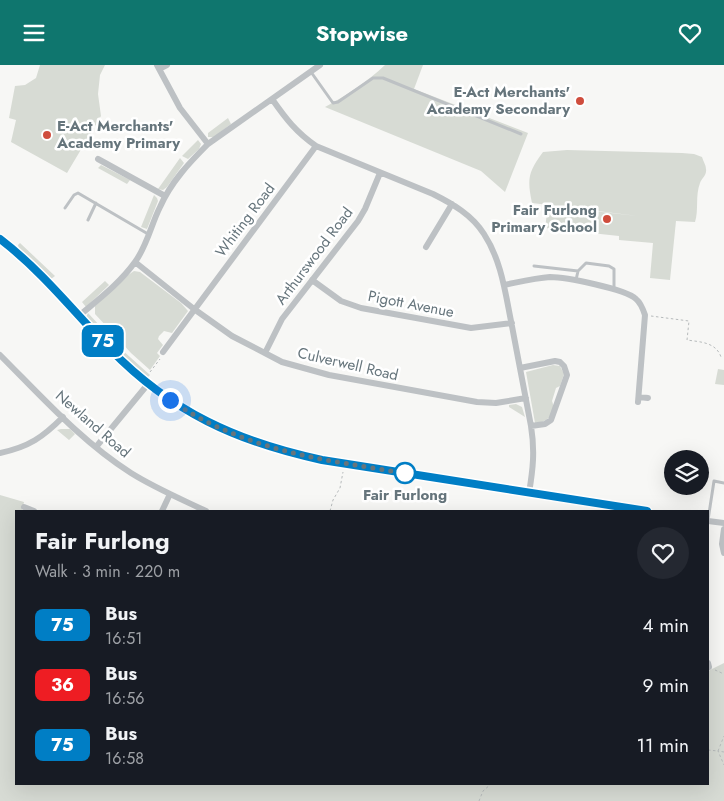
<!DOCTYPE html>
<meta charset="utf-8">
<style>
:root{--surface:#171b24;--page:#242831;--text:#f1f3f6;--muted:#9ea1a6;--accent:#0f766e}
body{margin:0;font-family:Jost,sans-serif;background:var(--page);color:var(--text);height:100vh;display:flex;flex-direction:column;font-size:19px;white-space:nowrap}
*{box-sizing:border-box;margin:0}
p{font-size:16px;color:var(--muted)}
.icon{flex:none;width:28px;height:28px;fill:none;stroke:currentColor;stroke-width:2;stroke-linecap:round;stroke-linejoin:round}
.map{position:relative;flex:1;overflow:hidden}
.drawer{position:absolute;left:15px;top:445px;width:694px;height:275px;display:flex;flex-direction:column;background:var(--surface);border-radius:0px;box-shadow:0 5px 20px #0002}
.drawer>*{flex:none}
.badge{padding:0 10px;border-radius:8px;font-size:18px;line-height:32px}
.fabs{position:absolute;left:664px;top:385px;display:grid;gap:10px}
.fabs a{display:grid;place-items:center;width:45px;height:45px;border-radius:50%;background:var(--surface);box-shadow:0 5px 20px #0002;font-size:25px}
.you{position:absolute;width:25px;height:25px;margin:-12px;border:4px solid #fff;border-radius:50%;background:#1a73e8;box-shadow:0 0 0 8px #1a73e833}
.map>.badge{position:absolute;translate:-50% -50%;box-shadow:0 0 0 2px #fff}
.round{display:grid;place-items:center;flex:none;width:52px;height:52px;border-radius:26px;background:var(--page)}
.head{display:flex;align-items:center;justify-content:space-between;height:85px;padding:0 20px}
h1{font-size:24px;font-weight:700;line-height:38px}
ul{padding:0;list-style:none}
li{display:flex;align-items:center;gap:15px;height:60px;padding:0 20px}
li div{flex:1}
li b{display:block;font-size:19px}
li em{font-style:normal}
li .badge{min-width:55px;font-weight:700;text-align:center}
header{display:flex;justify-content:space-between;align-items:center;height:65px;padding:0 20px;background:var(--accent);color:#fff;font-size:22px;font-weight:700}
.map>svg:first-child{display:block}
</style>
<header><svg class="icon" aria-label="menu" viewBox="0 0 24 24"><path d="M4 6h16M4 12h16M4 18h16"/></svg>Stopwise<svg class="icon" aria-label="heart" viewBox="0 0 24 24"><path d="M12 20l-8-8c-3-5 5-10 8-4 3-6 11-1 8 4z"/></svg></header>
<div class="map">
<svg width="724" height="736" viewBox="0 0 724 736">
<rect width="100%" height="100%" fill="#f7f7f5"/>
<path fill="#d7dbd4" d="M 40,0 L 105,0 L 100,10 L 98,29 L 101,51 L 67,108 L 11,77 L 16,55 L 9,53 L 15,21 L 25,20 L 36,13 Z
M 385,0 L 423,0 L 414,24 L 528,68 L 505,127 L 481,106 L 325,42 C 347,30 367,17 385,0 Z
M 228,53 L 231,59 L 214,72 L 208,72 L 208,68 Z
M 198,75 L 201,79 L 199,84 L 188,94 L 182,91 Z
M 567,85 L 682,88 L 694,89 L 702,92 C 703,96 706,100 706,104 C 707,110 702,113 700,118 C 695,131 699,145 695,157 L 676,156 L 670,215 L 650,213 L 653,178 L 619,175 L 619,171 L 545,163 L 548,141 L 638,151 L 532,138 C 527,114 528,107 543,87 Z
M 180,93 L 184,98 L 167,122 L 163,125 L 158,124 Z
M 101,100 L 130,115 L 127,119 L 98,103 Z
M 154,130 L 157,133 L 158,136 L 147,164 L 141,162 Z
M 20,178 L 55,211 L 51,214 L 19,184 L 18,180 Z
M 134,206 L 140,207 L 181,238 L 188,246 L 172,268 L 164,266 L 159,271 L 158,274 L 163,280 L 157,288 L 160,291 L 150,305 L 131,288 L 95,249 L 95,241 L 128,210 Z
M 105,216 L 109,220 L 86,242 L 82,237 Z
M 88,248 L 101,262 L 97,267 L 87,256 L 86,252 Z
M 102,263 L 121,284 L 150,310 L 147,313 L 124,293 L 103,270 L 100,270 L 97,268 Z
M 553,300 L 560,301 L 564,309 L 560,321 L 556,323 L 552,336 C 557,349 548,357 535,358 L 526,307 Z
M 718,304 L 724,305 L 724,320 L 715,319 Z
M 516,339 L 522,342 L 525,352 L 509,342 L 509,340 Z
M 61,364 L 70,364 L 75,369 L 69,375 L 57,365 Z
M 0,430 L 24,437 L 22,446 L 16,446 L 16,719 L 708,719 L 708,606 L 724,598 L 724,736 L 0,736 Z"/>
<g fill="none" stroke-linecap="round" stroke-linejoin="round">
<path stroke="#b7bbbc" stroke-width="1" stroke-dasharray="2.5 2.5" stroke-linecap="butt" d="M 651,251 L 689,256 L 687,275 C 700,277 716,277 721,292
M 150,307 L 160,294
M 330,446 L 333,435 L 340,423 L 343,407
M 715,605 L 724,609
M 708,685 L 718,686 L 724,671
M 724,687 L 718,686 L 724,700
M 479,736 L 483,726 L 491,719"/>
<path stroke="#bdc1c4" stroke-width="3" d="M 311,7 L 333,38 L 338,37 L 373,13 L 383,13 L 521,69
M 65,143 L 74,130 L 78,128 L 148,169
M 88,155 L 96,138
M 534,201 L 578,206
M 576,215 L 578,206 L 586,198 L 609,201 L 614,204 L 614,225
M 708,455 L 714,416 L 724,418"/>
<path stroke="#bdc1c4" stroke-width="6" d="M 157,0 L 180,43 L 208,79
M 159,4 L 167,0
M 272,34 C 286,54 296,67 316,81 L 433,129 C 453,139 472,150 484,169 C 501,195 505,226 511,256 C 518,291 524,326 531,361 C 535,386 533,404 529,428
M 98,94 L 165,131
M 0,174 C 42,206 74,247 110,284 C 171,347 238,377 322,395 L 647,446
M 426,182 L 452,139
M 135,197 L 194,244 L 232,271 L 282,297 L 329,310 L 477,337 L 496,338 L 526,333
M 312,215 L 341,236 L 361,243 L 471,263 L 512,258
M 504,220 C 519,217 535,213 550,212 C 565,212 626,224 636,234 C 641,238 643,244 645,250 L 638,337
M 80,250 C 99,234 120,218 135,197 C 147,181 151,160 160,142 C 171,117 189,98 208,79 L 320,0
M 163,287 L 316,81
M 265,288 L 282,254 L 358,156 L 365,144 L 380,108
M 0,290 C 41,331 82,377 131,408 C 155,423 181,434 206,446
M 520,303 L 555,296 L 560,297 L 564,301 L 567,310 L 551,355 L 545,359 L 531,361
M 639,332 L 648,333
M 96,382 L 148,319
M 0,388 C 29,382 43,372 63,352
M 24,442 L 34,446
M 162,446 L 170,429
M 708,456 L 724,458
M 724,464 L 722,479 L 724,488
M 708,598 L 709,602"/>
</g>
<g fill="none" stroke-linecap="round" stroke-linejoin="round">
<defs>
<path id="line" d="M 0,174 C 42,206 74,247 110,284 C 171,347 238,377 322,395 L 647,446"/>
</defs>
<use href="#line" stroke="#fff" stroke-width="11"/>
<use href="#line" stroke="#007ec5" stroke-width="8"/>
<path stroke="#66757c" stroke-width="5" stroke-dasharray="0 9" d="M 170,335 C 224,372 285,389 349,399 C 367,402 388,406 405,408"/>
</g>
<g fill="#cf4d3d" stroke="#fff" stroke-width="2">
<circle cx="580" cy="36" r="5"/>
<circle cx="47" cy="70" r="5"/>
<circle cx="607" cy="154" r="5"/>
</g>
<circle fill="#fff" stroke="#007ec5" stroke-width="2.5" cx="405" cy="408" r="10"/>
<g text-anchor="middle" stroke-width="5" stroke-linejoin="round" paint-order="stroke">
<g font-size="15" font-weight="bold" fill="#66757c" stroke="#fff" text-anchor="end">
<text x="570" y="32">E-Act Merchants'<tspan x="570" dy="17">Academy Secondary</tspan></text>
<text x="57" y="66" text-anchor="start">E-Act Merchants'<tspan x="57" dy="17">Academy Primary</tspan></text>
<text x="597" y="150">Fair Furlong<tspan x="597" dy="17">Primary School</tspan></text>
</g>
<g font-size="15" fill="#66757c" stroke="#fff">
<text transform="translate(245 155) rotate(-53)" y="5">Whiting Road</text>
<text transform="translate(314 191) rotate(-53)" y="5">Arthurswood Road</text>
<text transform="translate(411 239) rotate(11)" y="5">Pigott Avenue</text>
<text transform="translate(348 299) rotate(13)" y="5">Culverwell Road</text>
<text transform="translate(93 359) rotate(41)" y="5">Newland Road</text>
</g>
<g font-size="15" font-weight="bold" fill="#66757c" stroke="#fff">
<text x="405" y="435">Fair Furlong</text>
</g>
</g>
</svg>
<div class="fabs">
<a><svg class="icon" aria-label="layers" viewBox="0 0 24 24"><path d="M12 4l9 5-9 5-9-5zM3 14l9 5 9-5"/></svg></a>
</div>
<div class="you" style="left:170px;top:335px"></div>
<b class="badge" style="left:103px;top:276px;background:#007ec5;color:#fff">75</b>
<section class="drawer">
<div class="head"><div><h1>Fair Furlong</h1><p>Walk · 3 min · 220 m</p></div><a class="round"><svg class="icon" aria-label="heart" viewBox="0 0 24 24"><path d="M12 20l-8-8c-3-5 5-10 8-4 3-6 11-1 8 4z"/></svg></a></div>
<ul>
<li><span class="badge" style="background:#007ec5;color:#fff">75</span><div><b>Bus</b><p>16:51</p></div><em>4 min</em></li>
<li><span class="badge" style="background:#ee1d23;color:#fff">36</span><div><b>Bus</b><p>16:56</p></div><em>9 min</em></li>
<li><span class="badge" style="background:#007ec5;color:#fff">75</span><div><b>Bus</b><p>16:58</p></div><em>11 min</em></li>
</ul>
</section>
</div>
